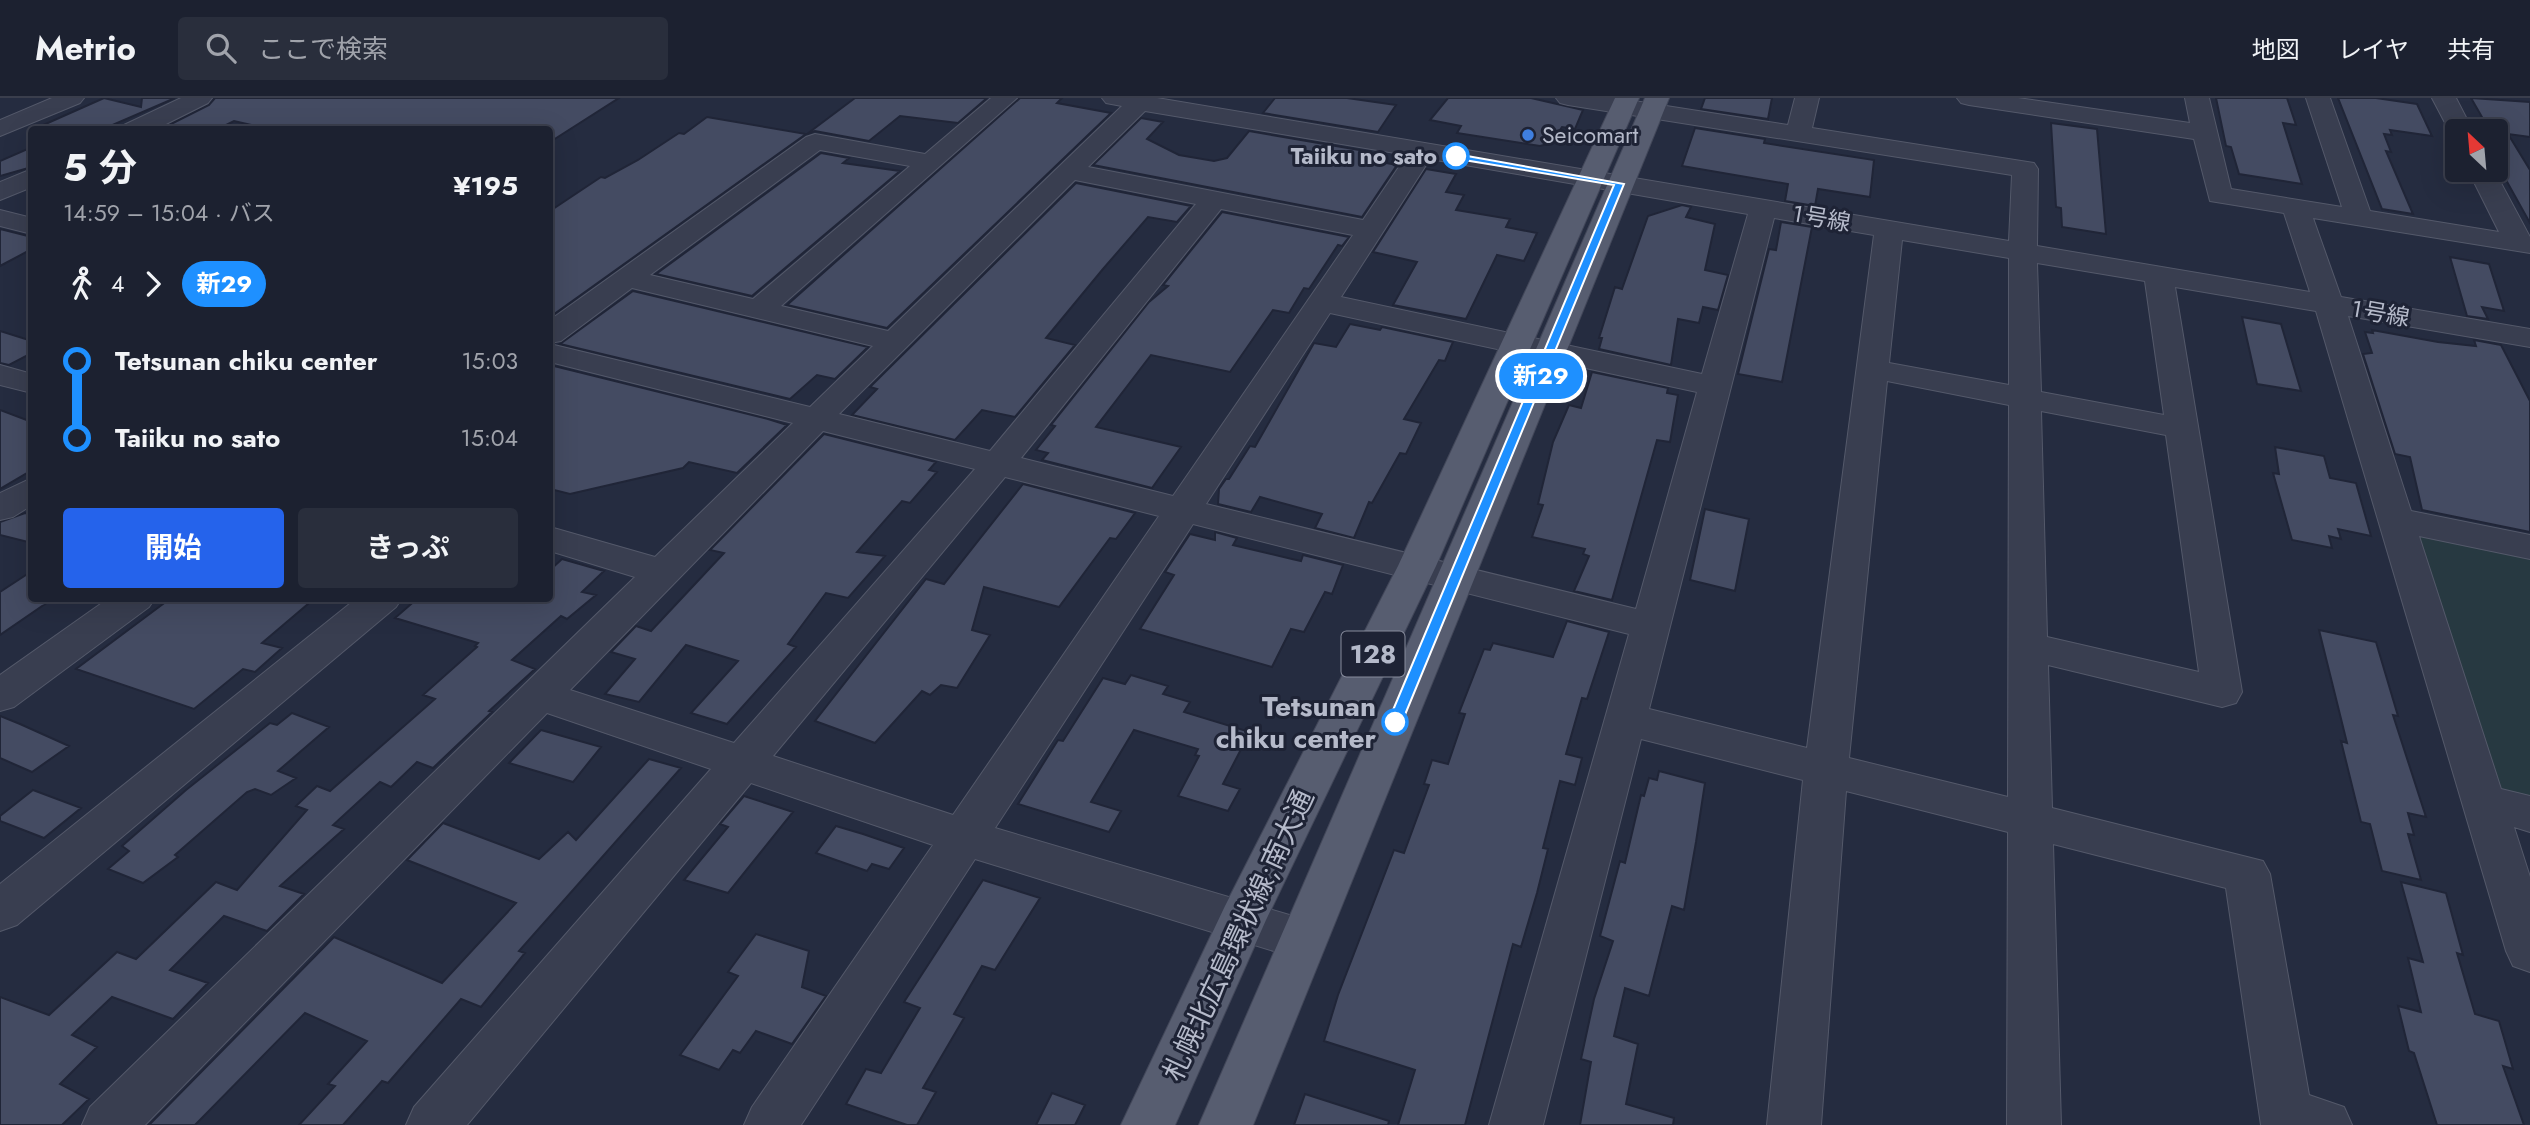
<!DOCTYPE html>
<html lang="ja">
<meta charset="utf-8">
<style>
:root{--surface:#1c2130;--page:#292e3c;--text:#f1f3f6;--muted:#a0a3ab;--line:#3a3e4c;--accent:#2563eb}
body{margin:0;font-family:Jost,"Noto Sans JP",sans-serif;background:var(--page);color:var(--text);height:100vh;display:flex;flex-direction:column;font-size:26px;white-space:nowrap}
*{box-sizing:border-box;margin:0}
p{font-size:23px;color:var(--muted)}
.icon{flex:none;width:38px;height:38px;fill:none;stroke:currentColor;stroke-width:2;stroke-linecap:round;stroke-linejoin:round}
.map{position:relative;flex:1;overflow:hidden}
.side{position:absolute;left:28px;top:28px;width:525px;height:476px;display:flex;flex-direction:column;background:var(--surface);border-radius:7px;box-shadow:0 7px 28px #0002,0 0 0 2px var(--line)}
.side>*{flex:none}
.badge{padding:0 14px;border-radius:23px;font-size:24px;line-height:46px}
.needle{width:46px;rotate:334deg}
.tools{position:absolute;left:2445px;top:21px;display:grid;gap:14px}
.tools a{display:grid;place-items:center;width:63px;height:63px;border-radius:7px;background:var(--surface);box-shadow:0 7px 28px #0002,0 0 0 2px var(--line);font-size:35px}
.map>.badge{position:absolute;translate:-50% -50%;box-shadow:0 0 0 4px #fff}
.legs{display:flex;align-items:center;gap:10px;height:77px;padding:0 35px;font-size:23px}
.legs p{margin-inline-start:auto}
.headline{display:flex;align-items:center;justify-content:space-between;height:119px;padding:0 35px}
h1{font-size:38px;font-weight:700;line-height:52px}
.action{display:flex;gap:14px;margin-top:auto;padding:14px 35px}
.action a{flex:1;height:80px;border-radius:7px;background:var(--accent);color:#fff;font-size:28px;font-weight:700;line-height:80px;text-align:center}
.action a+a{background:var(--page);color:var(--text)}
ul{padding:0 35px;list-style:none}
li{display:flex;align-items:center;gap:24px;height:77px;font-size:26px}
li i{display:grid;place-items:center;width:10px;height:100%;margin:0 9px;background:currentColor}
li i::after{content:'';width:18px;height:18px;margin:-9px;border:5px solid;border-radius:50%;background:var(--surface)}
li p{margin-inline-start:auto}
li:first-child i{background:linear-gradient(#0000 50%,currentColor 0)}
li:last-child i{background:linear-gradient(currentColor 50%,#0000 0)}
header{display:flex;align-items:center;gap:42px;box-sizing:border-box;height:98px;padding:0 35px;background:var(--surface);border-bottom:2px solid var(--line)}
header strong{font-size:33px}
nav{display:flex;gap:38px;margin-inline-start:auto;font-size:24px}
.search{width:490px;height:63px;background:var(--page);display:flex;align-items:center;gap:18px;box-sizing:border-box;padding:0 24px;border-radius:7px;color:var(--muted);font-size:26px}
.map>svg:first-child{display:block}
</style>
<header>
<strong>Metrio</strong>
<div class="search"><svg class="icon" aria-label="search" viewBox="0 0 24 24"><circle cx="10" cy="10" r="6"/><path d="M15 15l6 6"/></svg>ここで検索</div>
<nav><a>地図</a><a>レイヤ</a><a>共有</a></nav>
</header>
<div class="map">
<svg width="2530" height="1027" viewBox="0 0 2530 1027">
<rect width="100%" height="100%" fill="#252c40"/>
<path fill="#273941" d="M 2417,438 L 2530,461 L 2530,705 L 2504,699 Z"/>
<path fill="#444b62" stroke="#202537" stroke-width="2" d="M 104,0 L 141,9 L 142,0 L 175,0 L 101,32 L 32,32 Z
M 215,0 L 619,0 L 550,44 L 550,32 L 273,32 L 234,23 L 218,31 L 201,28 L 193,32 L 167,28 L 209,7 Z
M 855,0 L 987,0 L 958,25 L 900,18 L 869,43 L 815,33 L 807,36 Z
M 1020,0 L 1062,0 L 1057,5 L 1111,15 L 887,230 L 787,207 Z
M 1275,0 L 1347,0 L 1396,7 L 1378,34 L 1263,15 Z
M 1448,0 L 1531,0 L 1583,12 L 1575,31 L 1562,29 L 1551,45 L 1540,48 L 1457,35 L 1461,28 L 1430,22 Z
M 1705,0 L 1772,0 L 1768,21 L 1701,11 Z
M 2216,0 L 2287,0 L 2296,27 L 2283,25 L 2302,86 L 2239,76 L 2231,49 L 2226,48 Z
M 2338,0 L 2376,0 L 2417,6 L 2432,38 L 2390,32 L 2392,37 L 2384,36 L 2391,54 L 2386,53 L 2413,116 L 2382,111 Z
M 2471,0 L 2530,4 L 2530,39 L 2508,36 L 2530,72 L 2530,125 L 2496,64 L 2496,33 L 2479,33 L 2474,25 L 2486,26 Z
M 707,19 L 806,36 L 550,219 L 550,113 L 601,79 L 605,80 L 638,62 L 679,35 L 684,36 Z
M 1141,20 L 1163,24 L 1147,41 L 1179,57 L 1214,63 L 1227,60 L 1249,33 L 1365,53 L 1360,60 L 1397,67 L 1362,119 L 1093,67 Z
M 2051,25 L 2097,31 L 2106,136 L 2062,129 L 2061,110 L 2056,109 Z
M 1695,30 L 1765,41 L 1764,45 L 1874,62 L 1870,99 L 1818,91 L 1815,108 L 1785,103 L 1788,86 L 1682,68 Z
M 32,49 L 32,69 L 0,78 L 0,63 Z
M 821,55 L 849,60 L 843,65 L 900,73 L 752,198 L 656,176 Z
M 1426,71 L 1456,76 L 1446,94 L 1464,97 L 1456,112 L 1510,121 L 1506,129 L 1537,135 L 1524,163 L 1497,157 L 1466,221 L 1393,207 L 1417,164 L 1373,154 Z
M 1076,85 L 1191,108 L 1177,124 L 1148,119 L 1103,171 L 1046,240 L 1075,247 L 1015,319 L 982,312 L 955,342 L 852,317 L 877,291 L 870,289 Z
M 1682,107 L 1691,109 L 1686,119 L 1715,126 L 1705,172 L 1728,177 L 1718,212 L 1703,209 L 1699,225 L 1678,221 L 1671,267 L 1599,251 L 1602,240 L 1599,240 L 1615,189 L 1622,191 L 1648,118 Z
M 1222,114 L 1349,139 L 1342,148 L 1338,147 L 1309,191 L 1304,190 L 1289,215 L 1273,212 L 1230,274 L 1151,257 L 1096,329 L 1181,349 L 1152,390 L 1042,362 L 1048,355 L 1036,352 L 1055,328 L 1051,327 L 1149,204 L 1168,188 L 1163,187 Z
M 1781,124 L 1812,129 L 1782,284 L 1738,276 L 1769,151 L 1776,152 Z
M 0,131 L 32,139 L 32,151 L 0,168 Z
M 2450,159 L 2489,166 L 2504,213 L 2482,209 L 2488,221 L 2467,218 Z
M 633,193 L 868,249 L 835,281 L 817,277 L 790,301 L 560,246 Z
M 2242,219 L 2281,226 L 2301,293 L 2257,286 Z
M 1350,226 L 1380,232 L 1382,229 L 1453,244 L 1445,263 L 1439,262 L 1404,321 L 1421,325 L 1406,356 L 1400,355 L 1372,405 L 1369,404 L 1354,440 L 1315,430 L 1322,416 L 1260,399 L 1251,414 L 1218,406 L 1219,391 L 1226,381 L 1229,381 L 1250,348 L 1255,349 L 1314,245 L 1336,249 Z
M 2372,232 L 2438,244 L 2476,248 L 2474,242 L 2501,247 L 2530,303 L 2530,434 L 2422,412 L 2410,359 L 2395,356 L 2363,256 L 2372,255 L 2365,234 L 2373,235 Z
M 0,233 L 32,243 L 32,255 L 9,267 L 0,265 Z
M 550,267 L 768,321 L 787,327 L 737,375 L 689,364 L 683,370 L 570,396 L 550,391 Z
M 1592,274 L 1668,290 L 1667,295 L 1678,297 L 1670,344 L 1657,342 L 1612,502 L 1574,493 L 1589,458 L 1583,456 L 1585,451 L 1532,439 L 1543,407 L 1538,406 L 1553,344 L 1569,307 L 1581,310 Z
M 0,312 L 32,324 L 32,372 L 0,391 Z
M 824,336 L 936,364 L 929,372 L 937,374 L 910,405 L 902,403 L 857,454 L 885,458 L 848,500 L 826,495 L 788,546 L 796,549 L 727,626 L 691,615 L 738,563 L 686,547 L 639,604 L 605,596 L 635,561 L 611,554 L 636,528 L 651,533 L 724,455 L 710,452 Z
M 2275,349 L 2324,358 L 2330,380 L 2356,385 L 2371,438 L 2338,431 L 2341,441 L 2329,438 L 2332,450 L 2292,442 L 2273,375 L 2279,376 Z
M 1023,386 L 1135,415 L 1116,441 L 1110,440 L 1059,509 L 984,489 L 972,532 L 990,537 L 957,590 L 941,587 L 930,597 L 922,593 L 875,645 L 815,623 L 926,481 L 944,486 Z
M 1705,411 L 1749,421 L 1735,493 L 1690,482 Z
M 25,415 L 32,416 L 32,445 L 0,437 L 0,424 Z
M 1215,434 L 1237,440 L 1233,447 L 1292,461 L 1301,463 L 1303,457 L 1343,467 L 1332,496 L 1325,494 L 1304,534 L 1291,531 L 1272,569 L 1140,531 L 1174,477 L 1165,474 L 1190,436 L 1215,442 Z
M 562,461 L 604,473 L 582,494 L 596,497 L 567,521 L 561,518 L 512,562 L 535,571 L 489,613 L 492,614 L 433,670 L 417,664 L 391,689 L 380,684 L 333,727 L 344,731 L 280,788 L 304,796 L 267,833 L 224,818 L 170,872 L 208,885 L 173,921 L 112,899 L 72,937 L 97,949 L 60,986 L 89,1001 L 62,1027 L 0,1027 L 0,899 L 49,917 L 117,854 L 136,861 L 216,784 L 237,792 L 307,712 L 296,708 L 317,688 L 330,693 L 435,601 L 423,597 L 477,549 L 475,548 L 478,545 L 395,520 L 418,500 L 550,500 L 550,472 Z
M 32,473 L 32,501 L 45,506 L 0,537 L 0,494 Z
M 171,500 L 315,500 L 262,545 L 282,550 L 255,574 L 243,571 L 194,611 L 76,571 Z
M 1567,523 L 1609,534 L 1587,601 L 1582,600 L 1566,656 L 1582,660 L 1575,687 L 1560,683 L 1543,750 L 1548,751 L 1537,795 L 1521,849 L 1513,846 L 1465,1027 L 1398,1027 L 1415,972 L 1324,943 L 1338,897 L 1394,752 L 1404,755 L 1429,687 L 1424,686 L 1432,662 L 1448,666 L 1465,616 L 1459,615 L 1484,551 L 1490,552 L 1493,545 L 1553,559 Z
M 2319,532 L 2376,544 L 2398,618 L 2393,617 L 2426,719 L 2408,715 L 2414,737 L 2408,736 L 2421,782 L 2382,773 L 2370,726 L 2361,724 L 2341,643 L 2347,645 Z
M 1131,577 L 1168,588 L 1163,596 L 1190,604 L 1184,614 L 1250,634 L 1223,686 L 1240,691 L 1228,713 L 1178,698 L 1199,658 L 1195,657 L 1198,651 L 1134,632 L 1091,704 L 1121,713 L 1109,734 L 1018,706 L 1058,642 L 1063,643 L 1103,580 L 1125,586 Z
M 292,615 L 329,629 L 278,673 L 296,680 L 271,697 L 255,691 L 247,694 L 175,757 L 178,759 L 143,785 L 108,771 L 129,753 L 122,748 L 186,692 L 270,625 L 277,627 Z
M 0,618 L 20,626 L 69,648 L 32,674 L 0,660 Z
M 541,632 L 601,649 L 573,684 L 509,665 Z
M 649,661 L 681,670 L 519,853 L 525,855 L 481,909 L 461,901 L 388,985 L 382,983 L 343,1027 L 299,1027 L 335,988 L 328,986 L 367,943 L 305,915 L 195,1027 L 149,1027 L 334,839 L 442,885 L 516,805 L 407,762 L 443,725 L 539,761 L 568,734 L 576,742 Z
M 1659,673 L 1705,685 L 1696,744 L 1684,812 L 1672,808 L 1649,898 L 1625,890 L 1614,938 L 1638,946 L 1626,1006 L 1674,1020 L 1673,1027 L 1580,1027 L 1591,964 L 1581,961 L 1594,901 L 1613,843 L 1600,838 L 1620,763 L 1625,765 L 1641,697 L 1644,698 L 1649,680 L 1657,682 Z
M 33,692 L 81,710 L 44,740 L 0,723 L 0,718 Z
M 744,698 L 793,714 L 728,795 L 684,782 L 728,729 L 720,726 Z
M 836,728 L 863,736 L 904,750 L 889,771 L 872,766 L 867,773 L 816,755 Z
M 983,782 L 1040,800 L 995,872 L 982,868 L 954,916 L 964,920 L 923,990 L 936,994 L 917,1027 L 907,1027 L 846,1006 L 866,971 L 881,975 L 920,910 L 904,904 Z
M 2401,784 L 2446,795 L 2463,857 L 2457,855 L 2475,916 L 2499,923 L 2513,971 L 2503,968 L 2524,1027 L 2437,1027 L 2414,955 L 2409,953 L 2398,908 L 2421,914 L 2408,860 L 2423,864 Z
M 756,836 L 809,853 L 802,889 L 826,898 L 792,946 L 756,933 L 740,955 L 733,952 L 719,972 L 680,957 L 738,878 L 728,874 Z
M 1052,995 L 1085,1007 L 1075,1027 L 1036,1027 Z
M 1305,996 L 1389,1023 L 1388,1027 L 1294,1027 Z"/>
<g fill="none" stroke-linecap="round" stroke-linejoin="round">
<defs>
<path id="minor" d="M 52,0 L 84,0 L 80,5 L 0,38 L 0,22 Z
M 181,0 L 212,0 L 208,5 L 154,32 L 121,32 L 124,27 Z
M 991,0 L 1017,0 L 781,208 L 888,233 L 1122,8 L 1106,5 L 1102,0 L 1157,0 L 2009,143 L 2012,77 L 1568,7 L 1560,5 L 1556,0 L 1615,0 L 1788,27 L 1795,0 L 1819,0 L 1812,30 L 2034,65 L 2038,71 L 2037,148 L 2310,194 L 2284,115 L 2210,103 L 2194,41 L 1969,7 L 1961,5 L 1957,0 L 2018,0 L 2190,25 L 2185,0 L 2209,0 L 2231,91 L 2342,109 L 2306,0 L 2330,0 L 2370,113 L 2499,134 L 2468,72 L 2494,72 L 2530,139 L 2530,155 L 2313,120 L 2341,199 L 2530,231 L 2530,249 L 2348,218 L 2411,413 L 2530,437 L 2530,461 L 2419,438 L 2501,691 L 2530,698 L 2530,734 L 2514,729 L 2530,779 L 2530,874 L 2513,868 L 2506,853 L 2316,213 L 2175,189 L 2242,594 L 2236,605 L 2222,609 L 2048,567 L 2052,710 L 2263,763 L 2270,776 L 2309,997 L 2344,1009 L 2352,1027 L 2261,1027 L 2226,790 L 2053,746 L 2061,1027 L 2007,1027 L 2008,734 L 1846,693 L 1821,1027 L 1767,1027 L 1803,682 L 1641,641 L 1543,1027 L 1489,1027 L 1629,536 L 1193,426 L 995,730 L 1320,826 L 1327,841 L 1320,856 L 1303,862 L 975,761 L 801,1027 L 744,1027 L 752,1009 L 933,747 L 751,685 L 467,1027 L 406,1027 L 414,1009 L 711,671 L 547,615 L 145,1027 L 82,1027 L 90,1009 L 635,479 L 550,453 L 550,429 L 655,459 L 793,325 L 550,264 L 550,246 L 810,309 L 873,248 L 632,190 L 561,243 L 550,245 L 550,222 L 806,39 L 815,36 L 925,56 ZM 1145,13 L 1407,57 L 1363,122 L 1088,69 ZM 820,52 L 910,68 L 753,201 L 650,177 ZM 1430,61 L 1748,116 L 1702,276 L 1341,199 ZM 1075,82 L 1196,106 L 990,353 L 839,316 ZM 1221,111 L 1353,137 L 1173,398 L 1021,360 ZM 1774,120 L 1874,137 L 1807,650 L 1649,611 ZM 1902,142 L 2009,160 L 2009,287 L 1889,265 ZM 2037,165 L 2145,183 L 2164,317 L 2041,294 ZM 1330,215 L 1697,294 L 1636,511 L 1206,406 ZM 1887,283 L 2009,307 L 2008,699 L 1849,660 ZM 2041,313 L 2166,337 L 2199,574 L 2047,539 ZM 823,333 L 975,371 L 734,645 L 570,592 ZM 1005,379 L 1159,418 L 953,717 L 773,658 Z
M 2432,0 L 2456,0 L 2473,33 L 2457,33 L 2457,39 L 2452,38 Z
M 32,71 L 32,89 L 0,102 L 0,84 Z
M 0,112 L 32,120 L 32,136 L 0,128 Z
M 0,267 L 32,276 L 32,295 L 0,287 Z
M 32,380 L 32,407 L 13,419 L 0,422 L 0,395 Z
M 109,500 L 155,500 L 149,509 L 14,609 L 0,613 L 0,577 Z
M 357,500 L 402,500 L 396,509 L 17,827 L 0,833 L 0,786 Z"/>
<path id="major" d="M 1615,0 L 1639,0 L 1436,468 L 1266,822 L 1175,1027 L 1121,1027 L 1225,808 L 1398,468 Z
M 1645,0 L 1669,0 L 1253,1027 L 1199,1027 Z"/>
</defs>
<use href="#minor" stroke="#54596a" stroke-width="2"/>
<use href="#major" stroke="#424759" stroke-width="2"/>
<use href="#minor" fill="#393e50" fill-rule="evenodd"/>
<use href="#major" fill="#575d70" fill-rule="evenodd"/>
</g>
<path fill="#1e90ff" stroke="#fff" stroke-width="2" d="M 1456,56 L 1624,86 L 1402,624 L 1395,629 L 1388,624 L 1614,87 L 1452,60 Z"/>
<circle fill="#3f7fe0" stroke="#1e2335" stroke-width="2.5" cx="1528" cy="37" r="7"/>
<g fill="#fff" stroke="#1e90ff" stroke-width="3.5">
<circle cx="1456" cy="58" r="12"/>
<circle cx="1395" cy="624" r="12"/>
</g>
<g text-anchor="middle" stroke-width="6" stroke-linejoin="round" paint-order="stroke">
<g font-size="23" fill="#b5baca" stroke="#1e2335" text-anchor="start">
<text x="1542" y="45">Seicomart</text>
</g>
<g font-size="23" font-weight="bold" fill="#b5baca" stroke="#1e2335" text-anchor="end">
<text x="1437" y="66">Taiiku no sato</text>
</g>
<g font-size="23" fill="#b5baca" stroke="#1e2335">
<text transform="translate(1821 120) rotate(10)" y="8">１号線</text>
<text transform="translate(2380 215) rotate(10)" y="8">１号線</text>
</g>
<rect fill="#1e2335" stroke="#888d9d" stroke-width="2" x="1341.5" y="533.5" width="63" height="45" rx="5"/>
<g font-size="26" font-weight="bold" fill="#b5baca">
<text x="1373" y="565">128</text>
</g>
<g font-size="28" font-weight="bold" fill="#b5baca" stroke="#1e2335" text-anchor="end">
<text x="1376" y="618">Tetsunan<tspan x="1376" dy="32">chiku center</tspan></text>
</g>
<g font-size="28" fill="#b5baca" stroke="#1e2335">
<text transform="translate(1238 837) rotate(-65)" y="10">札幌北広島環状線;南大通</text>
</g>
</g>
</svg>
<div class="tools">
<a><svg class="needle" viewBox="-14 -14 28 28"><path d="M0-13l5 13h-10z" fill="#e53935"/><path d="M0 13l5-13h-10z" fill="#a0a3ab"/></svg></a>
</div>
<b class="badge" style="left:1541px;top:278px;background:#1e90ff;color:#fff">新29</b>
<section class="side">
<div class="headline"><div><h1>5 分</h1><p>14:59 – 15:04 · バス</p></div><b>¥195</b></div>
<div class="legs"><svg class="icon" aria-label="walk" viewBox="0 0 24 24"><circle cx="13" cy="4" r="2"/><path d="M13 8l-2 6 4 7M11 14l-3 7M7 12l3-4h3l4 4"/></svg>4<svg class="icon" aria-label="forward" viewBox="0 0 24 24"><path d="M9 5l7 7-7 7"/></svg><b class="badge" style="background:#1e90ff;color:#fff">新29</b></div>
<ul>
<li><i style="color:#1e90ff"></i><b>Tetsunan chiku center</b><p>15:03</p></li>
<li><i style="color:#1e90ff"></i><b>Taiiku no sato</b><p>15:04</p></li>
</ul>
<div class="action"><a>開始</a><a>きっぷ</a></div>
</section>
</div>
